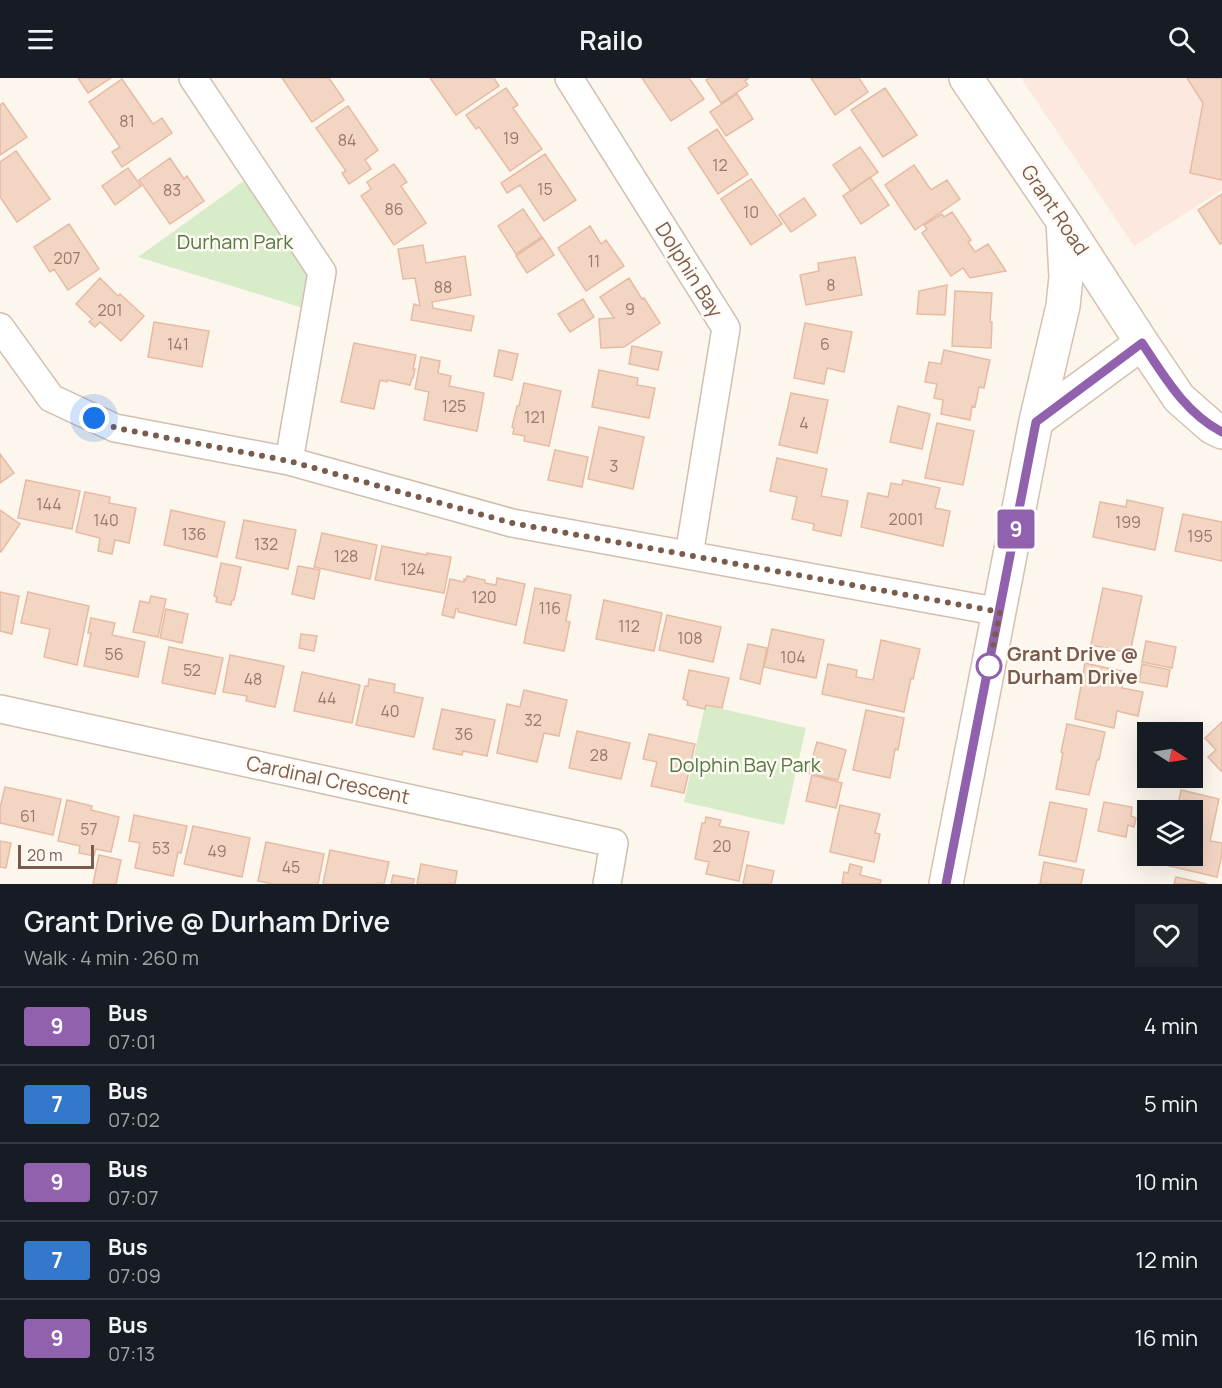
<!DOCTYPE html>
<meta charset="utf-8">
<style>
:root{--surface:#171b24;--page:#20242c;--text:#f1f3f6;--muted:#9ea1a6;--line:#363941}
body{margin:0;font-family:Manrope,sans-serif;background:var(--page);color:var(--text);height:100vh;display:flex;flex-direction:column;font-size:22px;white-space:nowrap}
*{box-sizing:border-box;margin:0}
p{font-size:20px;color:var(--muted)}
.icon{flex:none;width:33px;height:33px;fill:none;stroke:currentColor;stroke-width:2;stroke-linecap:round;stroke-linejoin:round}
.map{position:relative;height:806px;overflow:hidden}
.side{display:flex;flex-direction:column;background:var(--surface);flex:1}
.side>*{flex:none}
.badge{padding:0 12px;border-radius:4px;font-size:21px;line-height:39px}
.needle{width:39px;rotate:102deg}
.buttons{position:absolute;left:1137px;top:644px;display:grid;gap:12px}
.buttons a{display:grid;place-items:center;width:66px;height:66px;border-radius:0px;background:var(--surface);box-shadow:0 6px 24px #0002;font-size:30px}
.scale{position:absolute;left:18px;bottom:15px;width:76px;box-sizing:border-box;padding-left:6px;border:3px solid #7a5c4d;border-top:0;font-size:16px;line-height:21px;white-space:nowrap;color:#7a5c4d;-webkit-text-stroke:4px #fffaf3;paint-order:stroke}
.you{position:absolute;width:30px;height:30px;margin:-15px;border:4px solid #fff;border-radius:50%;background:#1a73e8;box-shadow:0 0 0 9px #1a73e833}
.map>.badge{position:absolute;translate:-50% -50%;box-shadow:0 0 0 3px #fff}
.round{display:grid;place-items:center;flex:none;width:63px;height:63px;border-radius:0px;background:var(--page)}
.headline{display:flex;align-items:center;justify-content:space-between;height:102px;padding:0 24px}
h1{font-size:28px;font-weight:600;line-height:45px}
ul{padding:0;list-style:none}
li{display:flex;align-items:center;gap:18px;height:78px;padding:0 24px;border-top:2px solid var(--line)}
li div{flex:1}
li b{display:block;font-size:22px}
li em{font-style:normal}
li .badge{min-width:66px;font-weight:700;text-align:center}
header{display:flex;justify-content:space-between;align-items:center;height:78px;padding:0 24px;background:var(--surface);font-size:27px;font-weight:600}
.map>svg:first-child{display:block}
</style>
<header><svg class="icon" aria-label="menu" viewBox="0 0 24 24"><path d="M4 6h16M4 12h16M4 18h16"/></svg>Railo<svg class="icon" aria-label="search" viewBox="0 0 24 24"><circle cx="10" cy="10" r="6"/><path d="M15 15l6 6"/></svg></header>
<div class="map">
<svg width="1222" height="806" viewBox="0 0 1222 806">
<rect width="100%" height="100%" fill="#fdf6ec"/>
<path fill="#fde8e0" d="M 1021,0 L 1222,0 L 1222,112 L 1134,168 Z"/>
<path fill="#d8ecc9" d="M 245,102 L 309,196 L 303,230 L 138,179 Z
M 705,627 L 806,650 L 784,747 L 684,724 Z"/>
<path fill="#f3d5c3" stroke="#e6bba3" stroke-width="1.5" d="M 78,0 L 111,0 L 88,15 Z
M 282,0 L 329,0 L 344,22 L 312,44 Z
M 430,0 L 494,0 L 499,8 L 456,37 Z
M 642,0 L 689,0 L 704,21 L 671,43 Z
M 709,0 L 749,0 L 745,3 L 748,7 L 721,25 L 706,2 Z
M 811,0 L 859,0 L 868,14 L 835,37 Z
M 1187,0 L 1222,0 L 1222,102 L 1190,95 L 1203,25 Z
M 122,1 L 153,46 L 162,40 L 172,55 L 122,89 L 112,74 L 120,69 L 89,24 Z
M 506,10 L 518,27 L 513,30 L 542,71 L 510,93 L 479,49 L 476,51 L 466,37 Z
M 885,10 L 917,57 L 883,79 L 851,32 Z
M 737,16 L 753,41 L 726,58 L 710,34 Z
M 3,25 L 27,59 L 0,77 L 0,27 Z
M 348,28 L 378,72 L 365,82 L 371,91 L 349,106 L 342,95 L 346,93 L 316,50 Z
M 717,51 L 748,96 L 718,116 L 688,70 Z
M 860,69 L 878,94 L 851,113 L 833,87 Z
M 16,73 L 50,121 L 17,144 L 0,119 L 0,84 Z
M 545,76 L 576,122 L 544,143 L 520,107 L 507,115 L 501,105 Z
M 170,80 L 184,101 L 187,98 L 204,123 L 170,146 L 139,102 Z
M 394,86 L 407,104 L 401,108 L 426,145 L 394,167 L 361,118 L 371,111 L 367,104 Z
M 914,87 L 931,112 L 947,102 L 960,121 L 915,152 L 885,107 Z
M 128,90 L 141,108 L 115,127 L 102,108 Z
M 870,99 L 889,127 L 861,146 L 843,118 Z
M 751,101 L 782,146 L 751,167 L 721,121 Z
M 1222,116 L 1222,165 L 1220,166 L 1198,132 Z
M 804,120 L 816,137 L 791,154 L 779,137 Z
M 523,131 L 542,159 L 516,176 L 498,148 Z
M 952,134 L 971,162 L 968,164 L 975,174 L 988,166 L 1006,193 L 970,200 L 963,190 L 951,198 L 922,155 L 927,151 L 924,147 L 942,136 L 944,139 Z
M 69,146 L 99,191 L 68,212 L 54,191 L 50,194 L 34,169 Z
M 590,148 L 601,166 L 606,162 L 624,188 L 586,213 L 558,170 Z
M 543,160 L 554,177 L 527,195 L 516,178 Z
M 423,167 L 426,185 L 465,178 L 471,217 L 432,224 L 433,230 L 474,238 L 471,253 L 411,242 L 414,226 L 420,228 L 415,200 L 403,201 L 398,171 Z
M 855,179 L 862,217 L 806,227 L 800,197 L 819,193 L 818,185 Z
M 100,200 L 118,218 L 120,216 L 144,238 L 121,263 L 100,244 L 95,249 L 89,244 L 92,241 L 76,226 Z
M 629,200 L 642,221 L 644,220 L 660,245 L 624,269 L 601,270 L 599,241 L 614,240 L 600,219 Z
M 947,207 L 945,237 L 917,236 L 919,213 Z
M 955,213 L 992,215 L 990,244 L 992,244 L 991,270 L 952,268 Z
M 583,221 L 594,239 L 570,254 L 558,236 Z
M 154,244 L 209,253 L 202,289 L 148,279 Z
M 805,245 L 852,254 L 844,294 L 827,290 L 824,306 L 794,300 Z
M 354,265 L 416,277 L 413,291 L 415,291 L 413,300 L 412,300 L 410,307 L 387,302 L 387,304 L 380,302 L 374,331 L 341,324 Z
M 632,268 L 662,274 L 658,292 L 629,286 Z
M 499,272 L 518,276 L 512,302 L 494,298 Z
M 944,272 L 990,282 L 984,310 L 979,309 L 975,329 L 972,328 L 970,342 L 941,336 L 943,322 L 934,320 L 937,306 L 925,304 L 929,284 L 941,286 Z
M 421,279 L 440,283 L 438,295 L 451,298 L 449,308 L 484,315 L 477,353 L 424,342 L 429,314 L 415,311 Z
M 599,292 L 638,300 L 637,307 L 655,310 L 649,340 L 592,329 Z
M 524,305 L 561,313 L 549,368 L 524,363 L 525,358 L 513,356 L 514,350 L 512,349 L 517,328 L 519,328 Z
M 791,315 L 828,322 L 817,375 L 779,367 Z
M 898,328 L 930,336 L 922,371 L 890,364 Z
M 937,345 L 974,353 L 963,407 L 925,400 Z
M 599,349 L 644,359 L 633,411 L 588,401 Z
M 555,372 L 588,379 L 582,409 L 548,402 Z
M 0,376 L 14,395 L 0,405 Z
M 777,380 L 827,391 L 821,418 L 848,423 L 841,458 L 813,452 L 814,446 L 792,441 L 797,419 L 770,413 Z
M 26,402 L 80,413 L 72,451 L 18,440 Z
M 903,402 L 940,410 L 935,430 L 950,433 L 943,468 L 861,449 L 868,415 L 888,419 L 891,405 L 902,407 Z
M 85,414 L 110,419 L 109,425 L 136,430 L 129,465 L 115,462 L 112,476 L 98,473 L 100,460 L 76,454 Z
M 1127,422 L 1163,430 L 1155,472 L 1093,459 L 1100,424 L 1126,429 Z
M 0,432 L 20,446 L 1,474 L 0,473 Z
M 171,432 L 225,444 L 217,479 L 164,467 Z
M 1183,436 L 1222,444 L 1222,483 L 1175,473 Z
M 244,442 L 296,452 L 288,491 L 236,480 Z
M 322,455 L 377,467 L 370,501 L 314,489 Z
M 382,468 L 427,477 L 427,475 L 451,479 L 444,515 L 375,502 Z
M 221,485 L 241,489 L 234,522 L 232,522 L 231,527 L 216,524 L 217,519 L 214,518 Z
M 298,488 L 320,492 L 314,521 L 292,516 Z
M 467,498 L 485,502 L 485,505 L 496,507 L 497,500 L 525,506 L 516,547 L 458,534 L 458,531 L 456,530 L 454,540 L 442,537 L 450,501 L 464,504 L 464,501 L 466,502 Z
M 535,510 L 571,517 L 566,543 L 570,544 L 564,573 L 524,565 Z
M 1103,510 L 1142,518 L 1130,575 L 1091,567 Z
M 0,514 L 19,518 L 12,556 L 0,553 Z
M 28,514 L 89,528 L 77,587 L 44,579 L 50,551 L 21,545 Z
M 151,518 L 166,521 L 158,559 L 133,554 L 140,523 L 149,525 Z
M 604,522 L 662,535 L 654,573 L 596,561 Z
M 166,531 L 188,536 L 182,565 L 160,560 Z
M 667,537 L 721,549 L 713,584 L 659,572 Z
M 91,540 L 115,545 L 112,557 L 145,564 L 138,599 L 84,588 L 91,555 L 88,555 Z
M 772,551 L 824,562 L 816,600 L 764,589 Z
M 301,556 L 317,558 L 314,573 L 299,570 Z
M 881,562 L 920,571 L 913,601 L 911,600 L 904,634 L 822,616 L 828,586 L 857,592 L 856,599 L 873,602 Z
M 1146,563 L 1176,569 L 1172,590 L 1142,584 Z
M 748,566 L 767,570 L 760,606 L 740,601 Z
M 169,569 L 223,580 L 215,616 L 162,605 Z
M 230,577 L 284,588 L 275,629 L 246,623 L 247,618 L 223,614 Z
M 1085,585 L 1126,594 L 1122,610 L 1143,614 L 1138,638 L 1117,633 L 1114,650 L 1075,641 Z
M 1142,586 L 1170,592 L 1167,609 L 1139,604 Z
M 689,592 L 729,600 L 722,630 L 706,627 L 705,631 L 687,627 L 688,623 L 683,621 Z
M 302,594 L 360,607 L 352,645 L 294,633 Z
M 369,601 L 395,606 L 394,614 L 423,620 L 414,659 L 356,647 L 365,608 L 368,608 Z
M 524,612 L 567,622 L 559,658 L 544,655 L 537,684 L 497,675 L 507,626 L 520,629 Z
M 442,631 L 495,642 L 487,678 L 463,673 L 462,677 L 433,671 Z
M 866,632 L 904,640 L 898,672 L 895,671 L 890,700 L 853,692 Z
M 1222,644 L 1222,694 L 1208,679 L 1216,672 L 1205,660 Z
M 1067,646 L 1105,654 L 1099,682 L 1097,682 L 1089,717 L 1056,711 L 1063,675 L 1061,674 Z
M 577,653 L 630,665 L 621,701 L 569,690 Z
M 649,656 L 695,666 L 684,715 L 651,708 L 657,684 L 643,681 Z
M 817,664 L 846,672 L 838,702 L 808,695 Z
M 812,697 L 842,705 L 836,730 L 806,723 Z
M 5,709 L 61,721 L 53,757 L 0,745 L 0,730 Z
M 1181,712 L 1219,721 L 1210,763 L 1222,765 L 1222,776 L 1217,799 L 1165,787 L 1167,777 L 1192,777 L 1192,732 L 1177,732 Z
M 67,722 L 92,728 L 91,732 L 119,739 L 111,774 L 96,771 L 94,778 L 79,775 L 80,768 L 58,763 Z
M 1050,724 L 1087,731 L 1076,784 L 1039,777 Z
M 1104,724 L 1132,729 L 1131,738 L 1136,740 L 1134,749 L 1128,747 L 1126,759 L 1098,753 Z
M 840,727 L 880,736 L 875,755 L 880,756 L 874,784 L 830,774 Z
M 134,737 L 187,748 L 181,775 L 178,774 L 173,798 L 135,790 L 140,765 L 129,763 Z
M 706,739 L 721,742 L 719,748 L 749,754 L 739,803 L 706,796 L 709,784 L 695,781 L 702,745 L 705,745 Z
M 193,748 L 250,760 L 242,799 L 184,786 Z
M 0,763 L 11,765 L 6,790 L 0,789 Z
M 266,764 L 324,776 L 318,806 L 273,806 L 258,803 Z
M 330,772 L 389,784 L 384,806 L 323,806 Z
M 99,777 L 121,782 L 116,806 L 93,806 Z
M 1044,784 L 1084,792 L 1081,806 L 1038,806 L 1040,806 Z
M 421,786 L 457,793 L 455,806 L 417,806 Z
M 850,786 L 862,789 L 860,797 L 881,802 L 880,806 L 842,806 L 844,794 L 848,795 Z
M 747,787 L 774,793 L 771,806 L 743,806 Z
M 393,797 L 414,801 L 413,806 L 391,806 Z
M 1176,799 L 1207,806 L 1174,806 Z"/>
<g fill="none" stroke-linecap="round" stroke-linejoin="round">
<defs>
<path id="street" d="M 193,0 L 322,194 L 289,383
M 569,0 L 726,250 L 689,477
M 0,249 L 51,320 L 115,350 L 289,383 L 512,445 L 1000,534
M 0,631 L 614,765 L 607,806"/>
<path id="secondary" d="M 966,0 L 1063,143 L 1142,265 L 1179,320 L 1212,349 L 1222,354
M 1036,343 L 1142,265
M 946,806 L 1036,343 L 1063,228 L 1066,199 L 1063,143"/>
</defs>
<use href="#street" stroke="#d1beb0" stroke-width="30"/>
<use href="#secondary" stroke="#d6c0b0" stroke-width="36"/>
<use href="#street" stroke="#fff" stroke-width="27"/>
<use href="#secondary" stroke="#fff" stroke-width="33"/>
</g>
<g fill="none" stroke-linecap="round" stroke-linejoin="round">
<defs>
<path id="line" d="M 946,806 L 1036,344 L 1142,265 C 1164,298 1185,335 1222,354"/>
</defs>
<use href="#line" stroke="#fff" stroke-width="14"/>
<use href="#line" stroke="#9161ad" stroke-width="9"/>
<path stroke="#7a5c4d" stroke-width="6" stroke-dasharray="0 10.8" d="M 94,340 L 116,350 L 289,383 L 512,445 L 1000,534 L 989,588"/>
</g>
<circle fill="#fff" stroke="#9161ad" stroke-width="3" cx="989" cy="588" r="12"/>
<g text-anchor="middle" stroke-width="5" stroke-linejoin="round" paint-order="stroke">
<g font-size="16" fill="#987a6a">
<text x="127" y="49">81</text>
<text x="511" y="66">19</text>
<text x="347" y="68">84</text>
<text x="720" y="93">12</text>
<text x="545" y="117">15</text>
<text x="172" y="118">83</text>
<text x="394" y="137">86</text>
<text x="751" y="140">10</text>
<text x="67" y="186">207</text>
<text x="594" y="189">11</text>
<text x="831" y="213">8</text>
<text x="443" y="215">88</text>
<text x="630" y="237">9</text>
<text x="110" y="238">201</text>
<text x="178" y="272">141</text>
<text x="825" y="272">6</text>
<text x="454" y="334">125</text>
<text x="535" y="345">121</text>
<text x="804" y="351">4</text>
<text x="614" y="394">3</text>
<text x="49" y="432">144</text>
<text x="906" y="447">2001</text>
<text x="106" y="448">140</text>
<text x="1128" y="450">199</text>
<text x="194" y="462">136</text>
<text x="1200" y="464">195</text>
<text x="266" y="472">132</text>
<text x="346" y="484">128</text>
<text x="413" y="497">124</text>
<text x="484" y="525">120</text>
<text x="550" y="536">116</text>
<text x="629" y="554">112</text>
<text x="690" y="566">108</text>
<text x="114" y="582">56</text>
<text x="793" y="585">104</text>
<text x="192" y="598">52</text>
<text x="253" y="607">48</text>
<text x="327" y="626">44</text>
<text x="390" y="639">40</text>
<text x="533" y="648">32</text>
<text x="464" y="662">36</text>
<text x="599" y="683">28</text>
<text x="28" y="744">61</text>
<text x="89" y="757">57</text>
<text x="722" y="774">20</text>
<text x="161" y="776">53</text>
<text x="217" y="779">49</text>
<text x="291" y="795">45</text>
</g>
<g font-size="20" fill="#7a5c4d" stroke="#fffaf3">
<text transform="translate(1055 132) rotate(56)" y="7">Grant Road</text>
<text transform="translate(689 192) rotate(58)" y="7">Dolphin Bay</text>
<text transform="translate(328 702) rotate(12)" y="7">Cardinal Crescent</text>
</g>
<g font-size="20" fill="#537a41" stroke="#fffaf3">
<text x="235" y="171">Durham Park</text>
<text x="745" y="694">Dolphin Bay Park</text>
</g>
<g font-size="20" font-weight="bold" fill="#7a5c4d" stroke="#fffaf3" text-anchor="start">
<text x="1007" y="583">Grant Drive @<tspan x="1007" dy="23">Durham Drive</tspan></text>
</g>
</g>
</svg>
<div class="buttons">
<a><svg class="needle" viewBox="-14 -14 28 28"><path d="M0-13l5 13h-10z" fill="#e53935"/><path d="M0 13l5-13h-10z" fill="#9ea1a6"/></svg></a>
<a><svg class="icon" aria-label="layers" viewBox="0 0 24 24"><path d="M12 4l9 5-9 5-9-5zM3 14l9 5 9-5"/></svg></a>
</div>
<div class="scale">20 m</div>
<div class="you" style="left:94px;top:340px"></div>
<b class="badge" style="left:1016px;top:451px;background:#9161ad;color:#fff">9</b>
</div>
<section class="side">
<div class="headline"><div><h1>Grant Drive @ Durham Drive</h1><p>Walk · 4 min · 260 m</p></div><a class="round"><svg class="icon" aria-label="heart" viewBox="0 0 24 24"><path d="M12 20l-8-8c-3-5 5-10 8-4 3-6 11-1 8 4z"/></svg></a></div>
<ul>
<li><span class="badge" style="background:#9161ad;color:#fff">9</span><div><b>Bus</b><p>07:01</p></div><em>4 min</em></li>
<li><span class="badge" style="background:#3478cb;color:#fff">7</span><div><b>Bus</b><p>07:02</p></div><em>5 min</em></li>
<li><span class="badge" style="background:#9161ad;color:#fff">9</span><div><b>Bus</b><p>07:07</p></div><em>10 min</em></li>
<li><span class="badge" style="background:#3478cb;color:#fff">7</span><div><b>Bus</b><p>07:09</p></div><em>12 min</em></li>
<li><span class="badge" style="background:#9161ad;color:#fff">9</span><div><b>Bus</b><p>07:13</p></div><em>16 min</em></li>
</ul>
</section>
